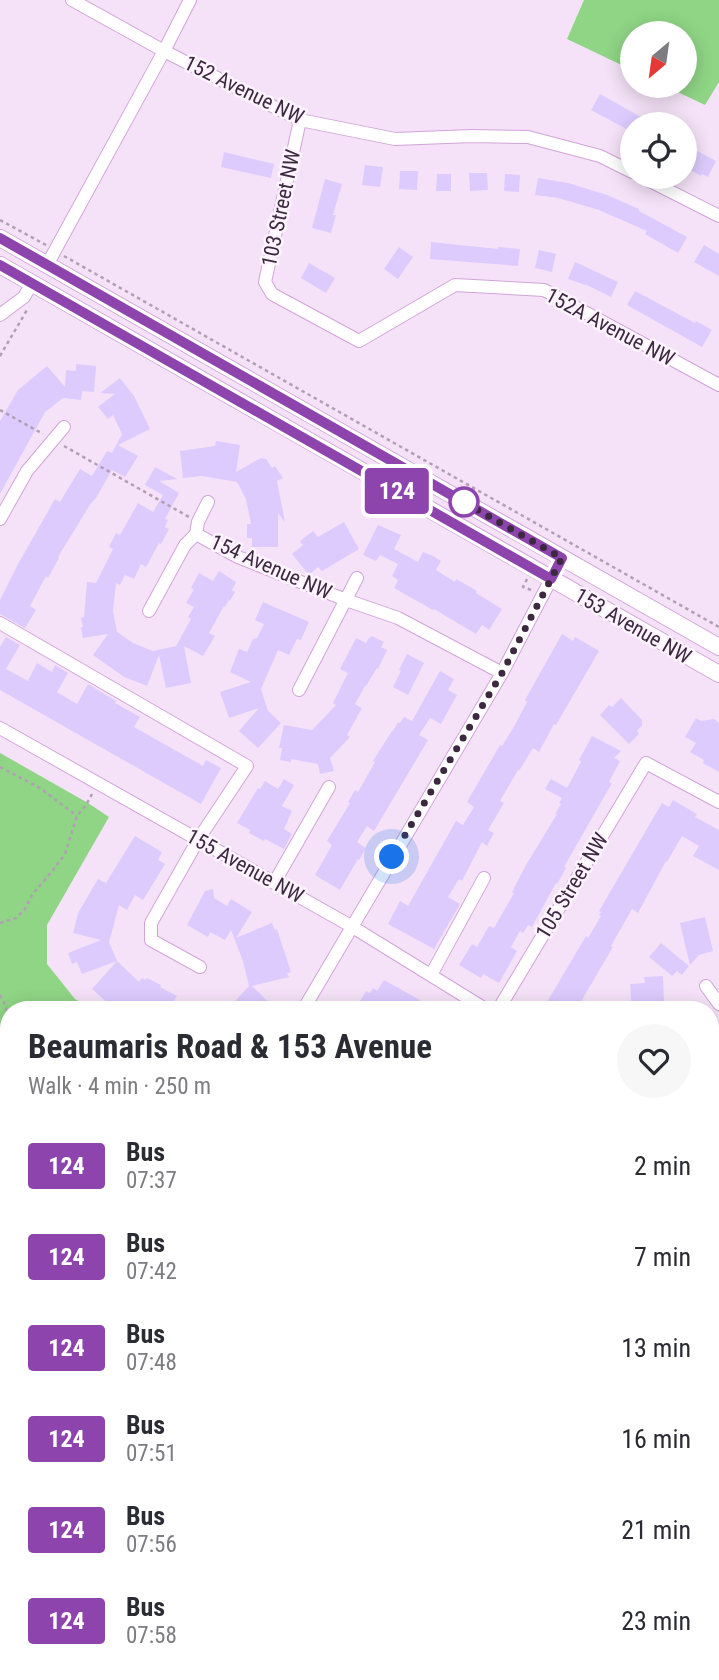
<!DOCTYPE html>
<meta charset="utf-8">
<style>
:root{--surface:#fff;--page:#f7f7f7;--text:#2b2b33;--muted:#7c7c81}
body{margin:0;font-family:"Roboto Condensed",sans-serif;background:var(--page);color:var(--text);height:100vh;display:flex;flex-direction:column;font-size:26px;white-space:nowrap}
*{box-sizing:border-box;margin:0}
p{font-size:23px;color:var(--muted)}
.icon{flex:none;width:38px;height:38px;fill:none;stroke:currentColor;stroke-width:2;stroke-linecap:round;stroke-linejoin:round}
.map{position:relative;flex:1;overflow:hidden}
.drawer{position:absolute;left:0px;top:1001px;width:719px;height:679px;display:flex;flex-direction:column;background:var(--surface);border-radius:28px 28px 0 0;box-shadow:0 4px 18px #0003}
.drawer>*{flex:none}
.badge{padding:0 14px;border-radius:5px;font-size:24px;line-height:46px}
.needle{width:46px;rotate:209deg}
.buttons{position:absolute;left:620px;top:21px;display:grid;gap:14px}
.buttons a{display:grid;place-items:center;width:77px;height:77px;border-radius:50%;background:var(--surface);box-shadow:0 4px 18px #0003;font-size:35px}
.you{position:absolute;width:35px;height:35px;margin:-18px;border:5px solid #fff;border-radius:50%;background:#1a73e8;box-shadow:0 0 0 10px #1a73e833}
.map>.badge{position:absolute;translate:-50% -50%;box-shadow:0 0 0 4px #fff}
.round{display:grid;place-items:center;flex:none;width:74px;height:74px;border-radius:37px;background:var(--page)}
.head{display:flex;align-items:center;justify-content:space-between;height:119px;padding:0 28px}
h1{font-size:33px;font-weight:700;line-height:52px}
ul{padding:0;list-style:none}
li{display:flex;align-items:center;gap:21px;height:91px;padding:0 28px}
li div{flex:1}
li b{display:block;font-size:26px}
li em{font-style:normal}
li .badge{min-width:77px;font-weight:700;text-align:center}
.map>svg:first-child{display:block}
</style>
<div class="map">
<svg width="719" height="1680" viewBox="0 0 719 1680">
<rect width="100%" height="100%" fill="#f5e2f8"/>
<path fill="#8fd585" d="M 584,0 L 719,0 L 719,82 L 705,105 L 665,86 L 684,86 L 684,33 L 632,33 L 632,70 L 567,39 Z
M 0,753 L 88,803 L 109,817 L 47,925 L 47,964 L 75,999 L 94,1010 L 9,1010 L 9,1055 L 0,1052 Z
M 719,1200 L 719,1680 L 426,1680 L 436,1671 L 710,1671 L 710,1202 Z"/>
<path fill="#ecb3f6" d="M 719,1247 L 719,1635 L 711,1649 L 710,1248 Z
M 484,1671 L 697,1671 L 692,1680 L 475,1680 Z"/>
<path fill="#ddcbfe" d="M 600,94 L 632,112 L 653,124 L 632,124 L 632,132 L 591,110 Z
M 684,144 L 716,161 L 708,177 L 702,174 L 701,176 L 684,166 Z
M 224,152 L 274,164 L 271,178 L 221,167 Z
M 365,165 L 383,167 L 380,187 L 362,185 Z
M 400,171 L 418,171 L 417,190 L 399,189 Z
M 469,173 L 487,173 L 488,190 L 470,191 Z
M 437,174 L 451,174 L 451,191 L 436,191 Z
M 505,174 L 520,175 L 519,192 L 504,191 Z
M 538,178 L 568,183 L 607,195 L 639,209 L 639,211 L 687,237 L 678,253 L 645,234 L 647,231 L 599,210 L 558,198 L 535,195 Z
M 325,179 L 342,184 L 333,215 L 336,215 L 331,233 L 312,228 Z
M 431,242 L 498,249 L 498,247 L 520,249 L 518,266 L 430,259 Z
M 704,245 L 719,254 L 719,276 L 694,262 Z
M 399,247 L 413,257 L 398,279 L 384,269 Z
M 539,250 L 556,254 L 552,272 L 535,268 Z
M 575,262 L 618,282 L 611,297 L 585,284 L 585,285 L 568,279 Z
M 309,263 L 335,278 L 326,293 L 301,278 Z
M 635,291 L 695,323 L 696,321 L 712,330 L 702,347 L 627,305 Z
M 76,364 L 96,366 L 94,392 L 82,391 L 81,400 L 63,398 L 45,412 L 0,494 L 0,421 L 18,390 L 47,366 L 65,387 L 66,370 L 76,371 Z
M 120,378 L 134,396 L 150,429 L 118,445 L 138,456 L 125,477 L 112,470 L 96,498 L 91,503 L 58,557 L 59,558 L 48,578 L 46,576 L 30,606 L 36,610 L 25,628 L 0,614 L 0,600 L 17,566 L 55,499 L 60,502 L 80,469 L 92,476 L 107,451 L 112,453 L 122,434 L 113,415 L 108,419 L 98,407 L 115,394 L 100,393 Z
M 216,441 L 240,445 L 236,472 L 261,458 L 266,459 L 272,468 L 275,466 L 283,478 L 277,481 L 285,522 L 278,513 L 278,547 L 252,547 L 252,538 L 247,538 L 247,524 L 251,524 L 246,499 L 237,482 L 202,476 L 183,478 L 180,451 L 215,446 Z
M 155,467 L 177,479 L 159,481 L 179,493 L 165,519 L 168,520 L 165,527 L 169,529 L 161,544 L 159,543 L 146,567 L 141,564 L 134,579 L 125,575 L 120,585 L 116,583 L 113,611 L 117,632 L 133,643 L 153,651 L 176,646 L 191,619 L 188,617 L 194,607 L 186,603 L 194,589 L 191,588 L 199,573 L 213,581 L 219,571 L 236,582 L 232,590 L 235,592 L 230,601 L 229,600 L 225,607 L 224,606 L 209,633 L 215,636 L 203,656 L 184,646 L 191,683 L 166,688 L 159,655 L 147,686 L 124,677 L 93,655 L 108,634 L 83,638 L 81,627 L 83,627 L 81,618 L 84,617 L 87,582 L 96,583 L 113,549 L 109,547 L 116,533 L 120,535 L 138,503 L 153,512 L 163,495 L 145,485 Z
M 344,522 L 359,549 L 322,571 L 318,567 L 309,575 L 292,554 L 303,545 L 300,541 L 313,531 L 318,537 Z
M 378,525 L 401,535 L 394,549 L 418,562 L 423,552 L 433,556 L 441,561 L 436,570 L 455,582 L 456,579 L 477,591 L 476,593 L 502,609 L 489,630 L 482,625 L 476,634 L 434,609 L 433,610 L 394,588 L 398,580 L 392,576 L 398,564 L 380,555 L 376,561 L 363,555 Z
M 263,602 L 309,622 L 301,640 L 297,639 L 289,655 L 278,650 L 261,689 L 268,711 L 281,723 L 258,748 L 239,731 L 259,708 L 229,718 L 220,692 L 251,682 L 230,672 L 239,649 L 247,652 L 253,639 L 257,638 L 264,624 L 255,620 Z
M 562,634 L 573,641 L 575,637 L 599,651 L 556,725 L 554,724 L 539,752 L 533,748 L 519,771 L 518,770 L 500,801 L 504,803 L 488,830 L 494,833 L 487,846 L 482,842 L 462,881 L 459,879 L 448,897 L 460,904 L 434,949 L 388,924 L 400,901 L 408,906 L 456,821 L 463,825 L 474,807 L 467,802 L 500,745 L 502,746 L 515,725 L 527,702 L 525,700 Z
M 372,636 L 384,642 L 381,647 L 387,650 L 378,669 L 377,668 L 366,686 L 365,686 L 355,704 L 362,708 L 347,735 L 350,737 L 330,758 L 334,771 L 320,774 L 318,764 L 291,759 L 291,762 L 280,760 L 282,748 L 279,748 L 284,725 L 312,730 L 336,705 L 333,703 L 348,673 L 340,669 L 356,638 L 366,643 L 369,638 Z
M 6,637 L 20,645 L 6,669 L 28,681 L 37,663 L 52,672 L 55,665 L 68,673 L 57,692 L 77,704 L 88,684 L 116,701 L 115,703 L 140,717 L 134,727 L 203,766 L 206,760 L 221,768 L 201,804 L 0,690 L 0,647 Z
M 407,654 L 424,663 L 408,695 L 393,687 L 401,671 L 399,670 Z
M 440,671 L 454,679 L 448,690 L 457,695 L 441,724 L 430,718 L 419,735 L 428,740 L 374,831 L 367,826 L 357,842 L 366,848 L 359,860 L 358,859 L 340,890 L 315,875 L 332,845 L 327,841 L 350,803 L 348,802 L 355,790 L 358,792 L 375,762 L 373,761 L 392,731 L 393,731 L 398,722 L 400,723 L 404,717 L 412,721 Z
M 621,698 L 642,720 L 642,725 L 637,731 L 639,734 L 629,744 L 600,715 L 609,705 L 612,707 Z
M 696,718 L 701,721 L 714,719 L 717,721 L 719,724 L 719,772 L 703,763 L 704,760 L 690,752 L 696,743 L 685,737 Z
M 592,736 L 621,751 L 614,758 L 620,761 L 609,782 L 612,783 L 564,867 L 566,868 L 557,884 L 556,883 L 532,927 L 528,925 L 523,933 L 520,931 L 511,947 L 517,951 L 499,983 L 483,974 L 481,978 L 459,965 L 472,944 L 477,947 L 489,926 L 494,928 L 514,893 L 512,892 L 526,865 L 557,814 L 555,814 L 561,804 L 559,803 L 562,798 L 545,789 L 551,779 L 567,788 L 581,762 L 579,760 Z
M 284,779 L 294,785 L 282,806 L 292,811 L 284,829 L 292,834 L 284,849 L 265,839 L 264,841 L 249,833 L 250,830 L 237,823 L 258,788 L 260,789 L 265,781 L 278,789 Z
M 673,800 L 697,814 L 695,817 L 719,830 L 719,870 L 693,856 L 699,846 L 682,836 L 667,862 L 666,861 L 638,913 L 632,909 L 611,946 L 613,947 L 576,1010 L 561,1010 L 547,1002 L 586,936 L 588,938 L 601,916 L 599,915 L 601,912 L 599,911 L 662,803 L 669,807 Z
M 135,836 L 162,852 L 158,860 L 165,864 L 143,900 L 135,895 L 127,910 L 119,905 L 109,942 L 117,961 L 82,974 L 77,962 L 72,964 L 68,953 L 101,940 L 73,933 L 78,913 L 98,879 L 106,883 Z
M 213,889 L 214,898 L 227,906 L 231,899 L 252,912 L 236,938 L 272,923 L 275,930 L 277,929 L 291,972 L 287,973 L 289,977 L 252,986 L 277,1010 L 227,1010 L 249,986 L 243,961 L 231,930 L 225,940 L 210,932 L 208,937 L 187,925 L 205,891 Z
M 705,917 L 713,951 L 699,955 L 690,965 L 680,923 Z
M 661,943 L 689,966 L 682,975 L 677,971 L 672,976 L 649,957 Z
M 117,961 L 139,982 L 142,978 L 145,980 L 147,978 L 161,985 L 160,987 L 177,996 L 173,1002 L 190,1010 L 130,1010 L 114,1001 L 110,1005 L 92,989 Z
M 663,976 L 664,1005 L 632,1008 L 630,984 L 645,983 L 644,977 Z
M 384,980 L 420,1000 L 415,1010 L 355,1010 L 366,991 L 370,993 L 373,988 L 377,991 Z"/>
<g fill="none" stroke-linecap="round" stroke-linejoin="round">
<defs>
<path id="minor" d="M 72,0 L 164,51 L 300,120 L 395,139 L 472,136 L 528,137 L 600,156 L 632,172
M 300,120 L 265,282 L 272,294 L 359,341 L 455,285 L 544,290 L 719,385
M 642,177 L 719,216
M 47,265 L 164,51 L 190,0
M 0,315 L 24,297 L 32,283
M 0,519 L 27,471 L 64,427
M 196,534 L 198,522 L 208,502
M 149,611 L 185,545 L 196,534 L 238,557 L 346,600 L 398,618 L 502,673
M 0,623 L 247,766 L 198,840 L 151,923 L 151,940 L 200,967
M 299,690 L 357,578
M 0,728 L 351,926 L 487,1010
M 274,883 L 329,787
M 431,975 L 484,878
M 706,986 L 719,1004
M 303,1010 L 502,673 L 562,558
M 498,1010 L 646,763 L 719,802
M 710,1092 L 719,1087
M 0,1142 L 9,1144
M 0,1338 L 9,1323
M 0,1442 L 9,1443
M 0,1498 L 9,1498
M 0,1601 L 9,1602
M 0,1629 L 9,1629
M 146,1671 L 149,1680
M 281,1680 L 292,1671"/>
<path id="major" d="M 0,238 L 719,647
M 0,265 L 719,674"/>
</defs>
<use href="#minor" stroke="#d2a4da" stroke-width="14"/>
<use href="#major" stroke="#d2a4da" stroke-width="18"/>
<path stroke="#b29fb5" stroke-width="2.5" stroke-dasharray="3.5 3.5" stroke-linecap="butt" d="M 0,220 L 46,245
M 64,256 L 719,627
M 0,356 L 27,310
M 0,410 L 43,434
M 64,446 L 189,517
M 527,579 L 523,587 L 531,590
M 0,767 L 40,788 L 77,816
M 0,923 L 16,918 L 25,909 L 32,895 L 53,870 L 65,854 L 77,816 L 86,805 L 92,794
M 0,995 C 8,1009 10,1019 5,1034
M 0,1031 L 9,1035
M 710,1235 L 719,1232
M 442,1680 L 451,1671"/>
<use href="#minor" stroke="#fff" stroke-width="12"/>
<use href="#major" stroke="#fff" stroke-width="16"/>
</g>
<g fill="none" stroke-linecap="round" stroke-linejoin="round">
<defs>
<path id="line" d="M 0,238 L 562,558 L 551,579 L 0,265"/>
</defs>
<use href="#line" stroke="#fff" stroke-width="16"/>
<use href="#line" stroke="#8e44ad" stroke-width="10"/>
<path stroke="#3c293f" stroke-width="7" stroke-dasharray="0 12.6" d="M 392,857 L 502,673 L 562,558 L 460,500 L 464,502"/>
</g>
<circle fill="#fff" stroke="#8e44ad" stroke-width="3.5" cx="464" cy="502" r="14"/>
<g text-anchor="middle" stroke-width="5" stroke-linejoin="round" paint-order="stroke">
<g font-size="21" fill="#3c293f" stroke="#fcf3fe">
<text transform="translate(244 90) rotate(26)" y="7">152 Avenue NW</text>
<text transform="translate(281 208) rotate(-78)" y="7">103 Street NW</text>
<text transform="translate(610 327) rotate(28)" y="7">152A Avenue NW</text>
<text transform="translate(271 567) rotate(24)" y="7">154 Avenue NW</text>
<text transform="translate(633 626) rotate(30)" y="7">153 Avenue NW</text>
<text transform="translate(245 866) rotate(29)" y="7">155 Avenue NW</text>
<text transform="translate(572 886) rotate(-59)" y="7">105 Street NW</text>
</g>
</g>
</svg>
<div class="buttons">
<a><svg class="needle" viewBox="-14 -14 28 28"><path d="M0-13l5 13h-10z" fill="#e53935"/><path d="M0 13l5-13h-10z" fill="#7c7c81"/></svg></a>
<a><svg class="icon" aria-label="locate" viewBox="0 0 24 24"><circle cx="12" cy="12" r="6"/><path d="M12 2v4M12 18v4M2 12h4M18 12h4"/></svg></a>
</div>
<div class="you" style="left:392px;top:857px"></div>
<b class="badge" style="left:397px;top:491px;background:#8e44ad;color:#fff">124</b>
<section class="drawer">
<div class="head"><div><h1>Beaumaris Road &amp; 153 Avenue</h1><p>Walk · 4 min · 250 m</p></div><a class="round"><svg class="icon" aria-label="heart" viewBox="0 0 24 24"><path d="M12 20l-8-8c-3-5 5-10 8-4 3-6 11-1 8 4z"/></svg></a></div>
<ul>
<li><span class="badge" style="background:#8e44ad;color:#fff">124</span><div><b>Bus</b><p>07:37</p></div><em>2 min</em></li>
<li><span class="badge" style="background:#8e44ad;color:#fff">124</span><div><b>Bus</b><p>07:42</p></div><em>7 min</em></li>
<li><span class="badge" style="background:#8e44ad;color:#fff">124</span><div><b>Bus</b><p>07:48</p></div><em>13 min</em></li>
<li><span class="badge" style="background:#8e44ad;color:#fff">124</span><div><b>Bus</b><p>07:51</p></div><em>16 min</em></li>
<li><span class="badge" style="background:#8e44ad;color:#fff">124</span><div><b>Bus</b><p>07:56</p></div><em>21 min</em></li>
<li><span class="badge" style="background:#8e44ad;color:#fff">124</span><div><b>Bus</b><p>07:58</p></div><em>23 min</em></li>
</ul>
</section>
</div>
